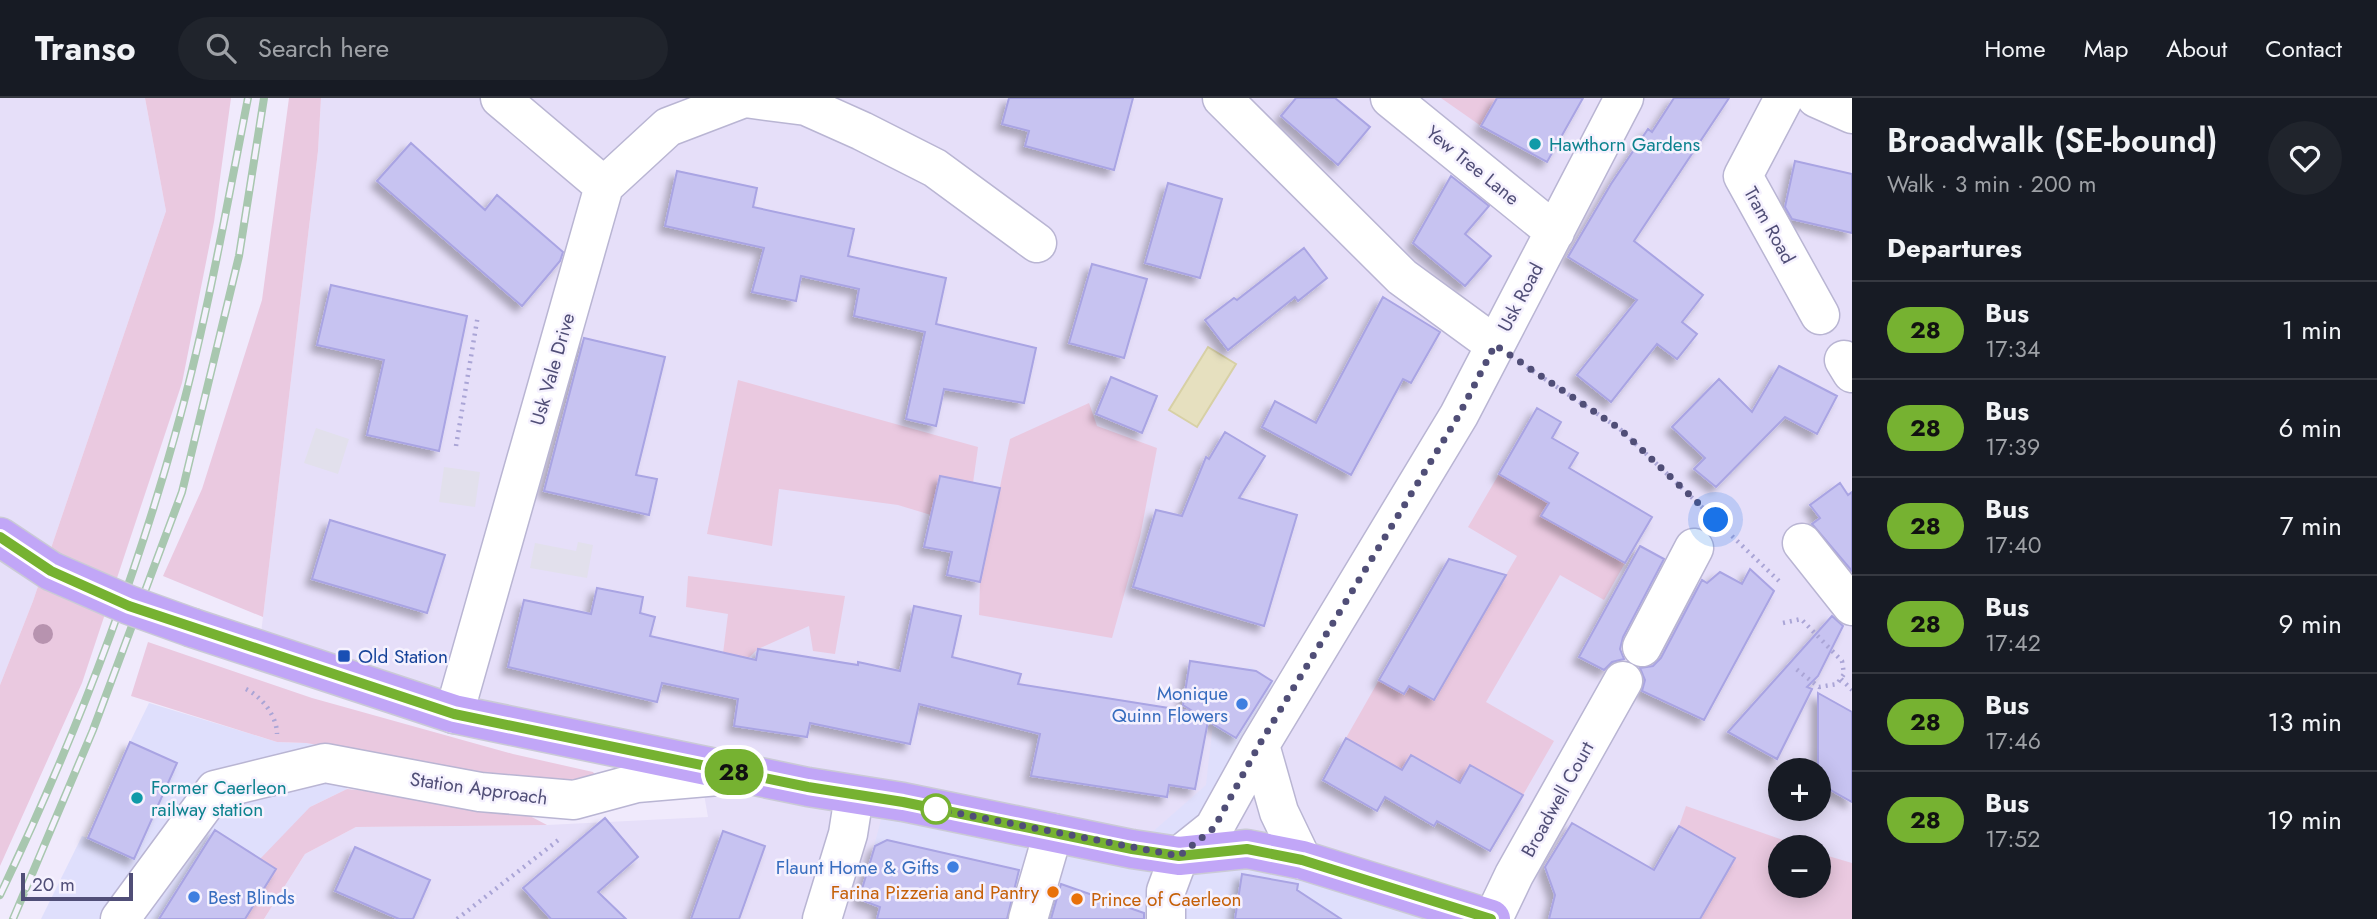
<!DOCTYPE html>
<meta charset="utf-8">
<style>
:root{--surface:#171b24;--page:#20242c;--text:#f1f3f6;--muted:#9ea1a6;--line:#363941}
body{margin:0;font-family:Jost,sans-serif;background:var(--page);color:var(--text);height:100vh;display:flex;flex-direction:column;font-size:26px;white-space:nowrap}
*{box-sizing:border-box;margin:0}
p{font-size:23px;color:var(--muted)}
.icon{flex:none;width:38px;height:38px;fill:none;stroke:currentColor;stroke-width:2;stroke-linecap:round;stroke-linejoin:round}
.map{position:relative;flex:1;overflow:hidden}
.sheet{display:flex;flex-direction:column;background:var(--surface);width:525px}
.sheet>*{flex:none}
.badge{padding:0 14px;border-radius:23px;font-size:24px;line-height:46px}
.tools{position:absolute;left:1768px;top:660px;display:grid;gap:14px}
.tools a{display:grid;place-items:center;width:63px;height:63px;border-radius:50%;background:var(--surface);box-shadow:0 4px 18px #0003;font-size:35px}
.scale{position:absolute;left:21px;bottom:18px;width:112px;box-sizing:border-box;padding-left:7px;border:4px solid #504e77;border-top:0;font-size:19px;line-height:24px;white-space:nowrap;color:#504e77;-webkit-text-stroke:5px #f5f1fe;paint-order:stroke}
.you{position:absolute;width:35px;height:35px;margin:-18px;border:5px solid #fff;border-radius:50%;background:#1a73e8;box-shadow:0 0 0 10px #1a73e833}
.map>.badge{position:absolute;translate:-50% -50%;box-shadow:0 0 0 4px #fff}
h2{padding:0 35px;font-size:26px;line-height:63px}
.round{display:grid;place-items:center;flex:none;width:74px;height:74px;border-radius:37px;background:var(--page)}
.overview{display:flex;align-items:center;justify-content:space-between;height:119px;padding:0 35px}
h1{font-size:33px;font-weight:600;line-height:52px}
ul{padding:0;list-style:none}
li{display:flex;align-items:center;gap:21px;height:98px;padding:0 35px;border-top:2px solid var(--line)}
li div{flex:1}
li b{display:block;font-size:26px}
li em{font-style:normal}
li .badge{min-width:77px;font-weight:700;text-align:center}
header{display:flex;align-items:center;gap:42px;box-sizing:border-box;height:98px;padding:0 35px;background:var(--surface);border-bottom:2px solid var(--line)}
header strong{font-size:33px}
nav{display:flex;gap:38px;margin-inline-start:auto;font-size:24px}
.search{width:490px;height:63px;background:var(--page);display:flex;align-items:center;gap:18px;box-sizing:border-box;padding:0 24px;border-radius:38px;color:var(--muted);font-size:26px}
main{display:flex;flex:1;min-height:0}
.map>svg:first-child{display:block}
</style>
<header>
<strong>Transo</strong>
<div class="search"><svg class="icon" aria-label="search" viewBox="0 0 24 24"><circle cx="10" cy="10" r="6"/><path d="M15 15l6 6"/></svg>Search here</div>
<nav><a>Home</a><a>Map</a><a>About</a><a>Contact</a></nav>
</header>
<main>
<div class="map">
<svg width="1852" height="821" viewBox="0 0 1852 821">
<defs>
<filter id="shadow"><feDropShadow dx="-6" dy="6" stdDeviation="3.5" flood-color="#0004"/></filter>
</defs>
<rect width="100%" height="100%" fill="#f0eafc"/>
<path fill="#e6dff9" fill-rule="evenodd" d="M 0,0 L 145,0 L 166,113 L 33,503 L 0,587 Z
M 321,0 L 1852,0 L 1852,821 L 264,821 L 305,756 L 356,729 L 547,727 L 708,719 L 697,656 L 260,544 L 318,53 ZM 1780,672 L 1818,672 L 1818,710 L 1780,710 ZM 1780,749 L 1818,749 L 1818,788 L 1780,788 Z"/>
<path fill="#dfdffc" d="M 1249,568 L 1291,595 L 1214,730 L 1247,751 L 1491,821 L 877,821 L 879,809 L 860,801 L 882,718 L 1133,751 L 1206,687 L 1213,626 Z
M 149,605 L 277,644 L 306,645 L 356,653 L 347,691 L 310,709 L 245,821 L 41,821 L 82,738 L 88,740 L 102,708 L 111,712 L 130,644 Z"/>
<path fill="#e2e0ec" d="M 316,330 L 349,341 L 338,376 L 304,365 Z
M 444,369 L 480,374 L 475,409 L 439,404 Z
M 578,444 L 593,447 L 587,480 L 530,470 L 535,445 L 576,453 Z"/>
<path fill="#eac9e0" d="M 145,0 L 231,0 L 214,124 L 182,285 L 82,585 L 0,768 L 0,587 L 33,503 L 166,113 Z
M 289,0 L 321,0 L 318,53 L 263,519 L 163,478 L 202,391 L 262,202 Z
M 1441,0 L 1497,0 L 1481,28 Z
M 738,282 L 978,349 L 973,385 L 940,378 L 931,417 L 898,407 L 779,391 L 772,448 L 707,436 Z
M 1089,305 L 1097,328 L 1157,350 L 1140,439 L 1112,540 L 979,517 L 980,484 L 1010,341 Z
M 1499,376 L 1549,405 L 1542,417 L 1625,465 L 1604,502 L 1560,477 L 1486,604 L 1554,643 L 1523,697 L 1470,668 L 1460,685 L 1402,672 L 1346,640 L 1379,582 L 1404,596 L 1409,588 L 1433,602 L 1517,458 L 1468,429 Z
M 688,478 L 845,498 L 835,556 L 813,553 L 809,528 L 758,551 L 719,587 L 728,516 L 686,509 Z
M 148,544 L 312,600 L 513,656 L 593,674 L 598,681 L 534,685 L 306,645 L 277,644 L 131,598 Z
M 347,691 L 509,707 L 547,727 L 356,729 L 305,756 L 264,821 L 245,821 L 276,771 L 260,761 L 310,709 Z
M 1686,708 L 1803,749 L 1780,749 L 1780,788 L 1818,788 L 1818,755 L 1852,765 L 1852,821 L 1686,821 L 1702,819 L 1735,760 L 1679,728 Z"/>
<path fill="#e6e0bf" stroke="#d7d0a5" stroke-width="2" d="M 1208,249 L 1236,266 L 1197,329 L 1169,312 Z"/>
<path fill="#c7c3f1" stroke="#a9a4e3" stroke-width="2" filter="url(#shadow)" d="M 1009,0 L 1133,0 L 1114,72 L 1025,48 L 1029,33 L 1002,26 Z
M 1296,0 L 1335,0 L 1370,29 L 1338,67 L 1281,18 Z
M 1497,0 L 1583,0 L 1547,64 L 1481,28 Z
M 1674,0 L 1729,0 L 1634,143 L 1703,197 L 1682,224 L 1697,236 L 1677,261 L 1657,246 L 1611,304 L 1577,277 L 1637,202 L 1568,159 L 1611,86 L 1648,31 L 1652,34 Z
M 411,45 L 485,112 L 497,97 L 563,154 L 560,163 L 522,208 L 377,83 Z
M 1795,63 L 1852,76 L 1852,135 L 1792,121 L 1785,109 Z
M 677,73 L 757,90 L 753,109 L 854,131 L 848,158 L 946,180 L 936,226 L 1036,250 L 1024,305 L 944,291 L 936,328 L 906,321 L 925,234 L 854,218 L 859,191 L 801,178 L 796,203 L 752,194 L 764,150 L 665,128 Z
M 1451,78 L 1489,108 L 1465,136 L 1491,158 L 1465,188 L 1413,145 Z
M 1168,85 L 1222,101 L 1200,180 L 1145,165 Z
M 1304,150 L 1327,180 L 1298,203 L 1295,199 L 1228,252 L 1205,222 L 1234,200 L 1237,202 Z
M 1092,166 L 1147,181 L 1124,260 L 1069,245 Z
M 331,187 L 467,218 L 439,353 L 367,337 L 384,262 L 317,247 Z
M 1383,199 L 1440,234 L 1411,285 L 1403,281 L 1351,377 L 1262,329 L 1275,303 L 1316,325 Z
M 584,240 L 665,259 L 636,377 L 657,381 L 649,417 L 544,393 Z
M 1779,268 L 1837,298 L 1817,336 L 1785,319 L 1716,389 L 1694,371 L 1705,360 L 1672,329 L 1719,281 L 1752,314 Z
M 1111,279 L 1157,298 L 1142,335 L 1096,316 Z
M 1537,310 L 1561,324 L 1552,340 L 1578,355 L 1569,370 L 1652,419 L 1625,465 L 1541,418 L 1549,405 L 1499,376 Z
M 1225,334 L 1265,358 L 1239,400 L 1297,417 L 1264,528 L 1133,489 L 1156,412 L 1182,418 L 1206,359 L 1209,361 Z
M 940,378 L 1000,390 L 980,484 L 947,477 L 952,454 L 924,449 Z
M 1840,385 L 1848,397 L 1852,394 L 1852,473 L 1812,426 L 1820,420 L 1810,407 Z
M 330,422 L 445,457 L 427,515 L 312,481 Z
M 1640,448 L 1664,461 L 1623,539 L 1620,551 L 1624,561 L 1612,564 L 1604,572 L 1579,559 Z
M 1449,461 L 1506,477 L 1434,602 L 1409,588 L 1404,596 L 1379,582 Z
M 1750,471 L 1774,493 L 1704,622 L 1642,593 L 1645,582 L 1640,570 L 1653,568 L 1661,560 L 1702,482 L 1707,485 L 1720,474 L 1742,486 Z
M 597,490 L 643,499 L 640,515 L 655,519 L 650,538 L 756,562 L 758,551 L 858,567 L 858,564 L 900,573 L 914,508 L 961,518 L 952,559 L 1021,576 L 1018,586 L 1194,614 L 1183,607 L 1190,563 L 1256,573 L 1272,583 L 1236,640 L 1208,623 L 1195,691 L 1169,687 L 1167,699 L 1031,678 L 1040,636 L 919,606 L 910,646 L 810,625 L 807,639 L 734,628 L 738,601 L 662,585 L 657,604 L 508,569 L 524,502 L 591,516 Z
M 1832,518 L 1843,528 L 1818,578 L 1807,589 L 1812,591 L 1777,661 L 1728,634 Z
M 1818,595 L 1852,614 L 1852,704 L 1818,685 Z
M 1346,640 L 1402,672 L 1411,657 L 1460,685 L 1470,667 L 1523,697 L 1490,753 L 1437,723 L 1434,728 L 1385,699 L 1377,713 L 1323,682 Z
M 130,644 L 177,665 L 134,761 L 88,740 Z
M 605,720 L 638,759 L 598,794 L 626,821 L 551,821 L 523,790 Z
M 1572,725 L 1654,772 L 1679,728 L 1735,760 L 1700,821 L 1549,821 L 1555,797 L 1545,769 Z
M 215,732 L 276,771 L 245,821 L 159,821 Z
M 723,733 L 765,748 L 739,821 L 691,821 Z
M 887,742 L 1019,772 L 1007,821 L 877,821 L 880,809 L 859,801 L 875,748 Z
M 355,749 L 430,782 L 413,821 L 399,821 L 335,793 Z
M 1242,776 L 1298,786 L 1297,792 L 1341,821 L 1235,821 Z
M 1061,786 L 1144,815 L 1144,821 L 1051,821 Z"/>
<g fill="none" stroke-linecap="round" stroke-linejoin="round">
<defs>
<path id="minor" d="M 500,0 L 604,88
M 745,0 L 806,8 L 862,33 L 935,70 L 1037,145
M 1222,0 L 1402,179 L 1495,247
M 1390,0 L 1555,134
M 1784,0 L 1743,78 L 1820,217
M 1816,0 L 1852,16
M 1844,262 L 1852,275
M 1802,445 L 1852,508
M 1642,549 L 1694,450
M 454,616 L 604,88 L 668,29 L 744,0
M 1260,647 L 1279,714 L 1302,762
M 120,821 L 215,692 L 325,665 L 480,694 L 574,702 L 637,685 L 730,677
M 822,821 L 848,736 L 854,698
M 1028,821 L 1053,735
M 1166,821 L 1166,793 L 1179,758 L 1214,730 L 1260,647 L 1459,317 L 1624,0
M 1493,821 L 1514,777 L 1623,583"/>
<path id="major" d="M 0,439 L 51,473
M 193,530 L 454,616 L 808,689 L 903,704 L 1132,751 L 1179,758 L 1247,751 L 1302,762 L 1491,821"/>
</defs>
<use href="#minor" stroke="#b9b5d3" stroke-width="41"/>
<use href="#major" stroke="#cacad6" stroke-width="41"/>
<path stroke="#aaa5d6" stroke-width="4.5" stroke-dasharray="2 5" stroke-linecap="butt" d="M 1527,269 L 1620,331 L 1705,412
M 456,348 L 478,217
M 1732,438 L 1781,485
M 1783,525 L 1801,521 L 1842,563 L 1844,576 L 1837,586 L 1819,589 L 1796,571
M 1841,581 L 1852,592
M 246,591 C 262,599 277,618 277,636
M 457,821 L 561,740"/>
<use href="#minor" stroke="#fff" stroke-width="38"/>
<use href="#major" stroke="#c1a6f7" stroke-width="38"/>
<defs>
<path id="rail" d="M 0,797 C 71,649 131,495 175,337 C 206,227 226,112 248,0
M 13,821 L 93,632 L 182,394 L 239,158 L 264,0"/>
</defs>
<use href="#rail" stroke="#a8c7af" stroke-width="8"/>
<use href="#rail" stroke="#f5f1fe" stroke-width="5" stroke-dasharray="16" stroke-linecap="butt"/>
<defs>
<path id="major-bridge" d="M 51,473 L 129,507 L 193,530"/>
</defs>
<use href="#major-bridge" stroke="#cacad6" stroke-width="41" stroke-linecap="butt"/>
<use href="#major-bridge" stroke="#c1a6f7" stroke-width="38"/>
</g>
<circle fill="#b793af" cx="43" cy="536" r="10"/>
<g fill="none" stroke-linecap="round" stroke-linejoin="round">
<defs>
<path id="line" d="M 0,439 L 51,473 L 129,508 L 454,616 L 808,689 L 903,704 L 1132,751 L 1179,758 L 1247,751 L 1302,762 L 1491,821"/>
</defs>
<use href="#line" stroke="#fff" stroke-width="16"/>
<use href="#line" stroke="#76b231" stroke-width="10"/>
<path stroke="#504e77" stroke-width="7" stroke-dasharray="0 12.6" d="M 936,711 L 1179,758 L 1214,730 L 1259,647 L 1459,317 L 1495,247 L 1620,331 L 1716,422"/>
</g>
<g fill="#0f9aa8" stroke="#f5f1fe" stroke-width="2.5">
<circle cx="1535" cy="46" r="7"/>
<circle cx="137" cy="700" r="7"/>
</g>
<rect fill="#1a4fb4" stroke="#f5f1fe" stroke-width="2.5" x="337" y="551" width="14" height="14" rx="3.5"/>
<g fill="#3f7fe0" stroke="#f5f1fe" stroke-width="2.5">
<circle cx="1242" cy="606" r="7"/>
<circle cx="953" cy="769" r="7"/>
<circle cx="194" cy="799" r="7"/>
</g>
<circle fill="#fff" stroke="#76b231" stroke-width="3.5" cx="936" cy="711" r="14"/>
<g fill="#e8710a" stroke="#f5f1fe" stroke-width="2.5">
<circle cx="1053" cy="794" r="7"/>
<circle cx="1077" cy="801" r="7"/>
</g>
<g text-anchor="middle" stroke-width="5" stroke-linejoin="round" paint-order="stroke">
<g font-size="19" fill="#0d838f" stroke="#f5f1fe" text-anchor="start">
<text x="1549" y="53">Hawthorn Gardens</text>
<text x="151" y="696">Former Caerleon<tspan x="151" dy="22">railway station</tspan></text>
</g>
<g font-size="19" fill="#504e77" stroke="#f5f1fe">
<text transform="translate(1473 67) rotate(39)" y="7">Yew Tree Lane</text>
<text transform="translate(1770 127) rotate(61)" y="7">Tram Road</text>
<text transform="translate(1520 199) rotate(-62)" y="7">Usk Road</text>
<text transform="translate(552 271) rotate(-74)" y="7">Usk Vale Drive</text>
<text transform="translate(479 690) rotate(8)" y="7">Station Approach</text>
<text transform="translate(1557 701) rotate(-61)" y="7">Broadwell Court</text>
</g>
<g font-size="19" fill="#164399" stroke="#f5f1fe" text-anchor="start">
<text x="358" y="565">Old Station</text>
</g>
<g font-size="19" fill="#366cbe" stroke="#f5f1fe" text-anchor="end">
<text x="1228" y="602">Monique<tspan x="1228" dy="22">Quinn Flowers</tspan></text>
<text x="939" y="776">Flaunt Home &amp; Gifts</text>
<text x="208" y="806" text-anchor="start">Best Blinds</text>
</g>
<g font-size="19" fill="#c56008" stroke="#f5f1fe" text-anchor="end">
<text x="1039" y="801">Farina Pizzeria and Pantry</text>
<text x="1091" y="808" text-anchor="start">Prince of Caerleon</text>
</g>
</g>
</svg>
<div class="tools">
<a>+</a>
<a>−</a>
</div>
<div class="scale">20 m</div>
<div class="you" style="left:1716px;top:422px"></div>
<b class="badge" style="left:734px;top:674px;background:#76b231;color:#111">28</b>
</div>
<section class="sheet">
<div class="overview"><div><h1>Broadwalk (SE-bound)</h1><p>Walk · 3 min · 200 m</p></div><a class="round"><svg class="icon" aria-label="heart" viewBox="0 0 24 24"><path d="M12 20l-8-8c-3-5 5-10 8-4 3-6 11-1 8 4z"/></svg></a></div>
<h2>Departures</h2>
<ul>
<li><span class="badge" style="background:#76b231;color:#111">28</span><div><b>Bus</b><p>17:34</p></div><em>1 min</em></li>
<li><span class="badge" style="background:#76b231;color:#111">28</span><div><b>Bus</b><p>17:39</p></div><em>6 min</em></li>
<li><span class="badge" style="background:#76b231;color:#111">28</span><div><b>Bus</b><p>17:40</p></div><em>7 min</em></li>
<li><span class="badge" style="background:#76b231;color:#111">28</span><div><b>Bus</b><p>17:42</p></div><em>9 min</em></li>
<li><span class="badge" style="background:#76b231;color:#111">28</span><div><b>Bus</b><p>17:46</p></div><em>13 min</em></li>
<li><span class="badge" style="background:#76b231;color:#111">28</span><div><b>Bus</b><p>17:52</p></div><em>19 min</em></li>
</ul>
</section>
</main>
